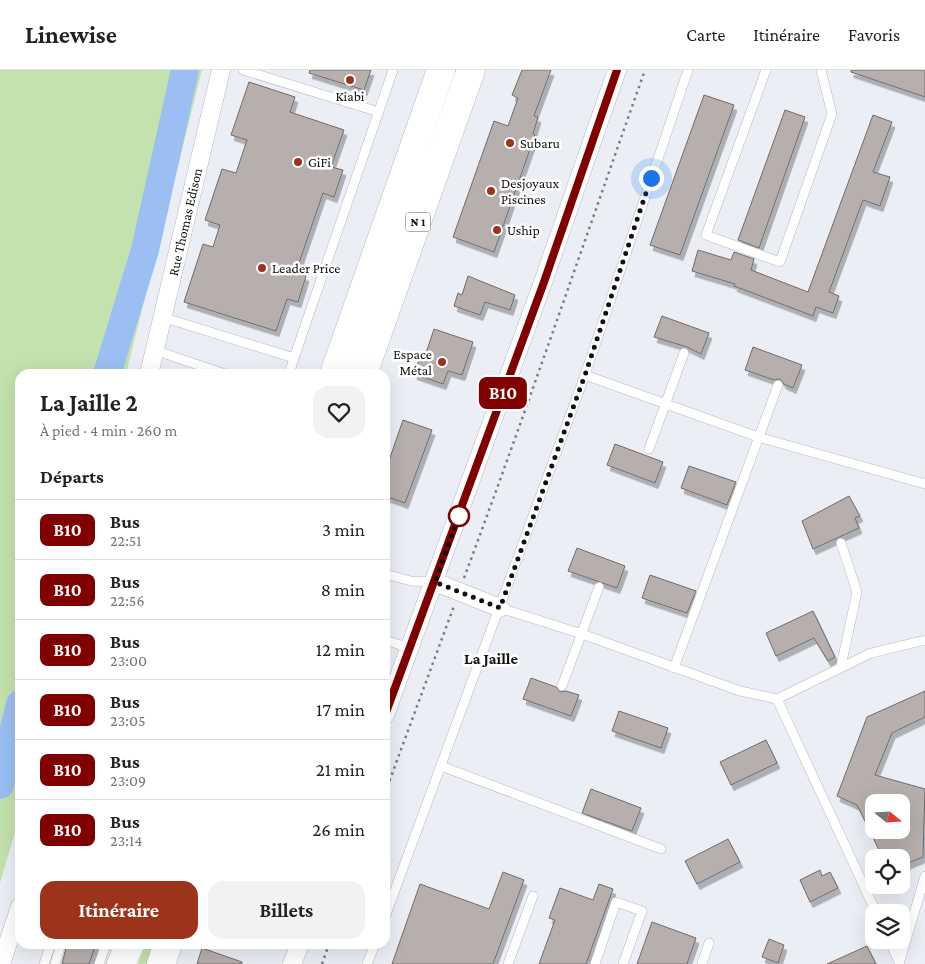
<!DOCTYPE html>
<html lang="fr">
<meta charset="utf-8">
<style>
:root{--surface:#fff;--page:#f2f2f2;--text:#222;--muted:#767676;--line:#e0e0e0;--accent:#9c331a}
body{margin:0;font-family:"Crimson Pro",serif;background:var(--page);color:var(--text);height:100vh;display:flex;flex-direction:column;font-size:19px;white-space:nowrap}
*{box-sizing:border-box;margin:0}
p{font-size:16px;color:var(--muted)}
.icon{flex:none;width:28px;height:28px;fill:none;stroke:currentColor;stroke-width:2;stroke-linecap:round;stroke-linejoin:round}
.map{position:relative;flex:1;overflow:hidden}
.panel{position:absolute;left:15px;top:299px;width:375px;height:580px;display:flex;flex-direction:column;background:var(--surface);border-radius:15px;box-shadow:0 5px 20px #0002}
.panel>*{flex:none}
.badge{padding:0 10px;border-radius:8px;font-size:18px;line-height:32px}
.needle{width:32px;rotate:108deg}
.fabs{position:absolute;left:865px;top:724px;display:grid;gap:10px}
.fabs a{display:grid;place-items:center;width:45px;height:45px;border-radius:10px;background:var(--surface);box-shadow:0 5px 20px #0002;font-size:25px}
.you{position:absolute;width:25px;height:25px;margin:-12px;border:4px solid #fff;border-radius:50%;background:#1a73e8;box-shadow:0 0 0 8px #1a73e833}
.map>.badge{position:absolute;translate:-50% -50%;box-shadow:0 0 0 2px #fff}
h2{padding:0 25px;font-size:19px;line-height:45px}
.round{display:grid;place-items:center;flex:none;width:52px;height:52px;border-radius:15px;background:var(--page)}
.overview{display:flex;align-items:center;justify-content:space-between;height:85px;padding:0 25px}
h1{font-size:24px;font-weight:700;line-height:38px}
.cta{display:flex;gap:10px;margin-top:auto;padding:10px 25px}
.cta a{flex:1;height:58px;border-radius:15px;background:var(--accent);color:#fff;font-size:20px;font-weight:700;line-height:58px;text-align:center}
.cta a+a{background:var(--page);color:var(--text)}
ul{padding:0;list-style:none}
li{display:flex;align-items:center;gap:15px;height:60px;padding:0 25px;border-top:1px solid var(--line)}
li div{flex:1}
li b{display:block;font-size:19px}
li em{font-style:normal}
li .badge{min-width:55px;font-weight:700;text-align:center}
header{display:flex;align-items:center;gap:30px;box-sizing:border-box;height:70px;padding:0 25px;background:var(--surface);border-bottom:1px solid var(--line)}
header strong{font-size:24px}
nav{display:flex;gap:28px;margin-inline-start:auto;font-size:18px}
.map>svg:first-child{display:block}
</style>
<header>
<strong>Linewise</strong>
<nav><a>Carte</a><a>Itinéraire</a><a>Favoris</a></nav>
</header>
<div class="map">
<svg width="925" height="894" viewBox="0 0 925 894">
<defs>
<filter id="shadow"><feDropShadow dx="3" dy="5.5" stdDeviation="0" flood-color="#0004"/></filter>
</defs>
<rect width="100%" height="100%" fill="#ebeff5"/>
<path fill="#c3e2ad" d="M 0,0 L 202,0 L 126,304 L 20,304 L 20,745 L 0,813 Z
M 146,874 L 157,874 L 150,894 L 138,894 Z"/>
<g fill="none" stroke-linecap="round" stroke-linejoin="round">
<path stroke="#9bbff3" stroke-width="28" d="M 107,304 L 145,180 L 185,0
M 0,715 L 20,634"/>
</g>
<path fill="#b7afae" stroke="#716a69" fill-rule="evenodd" filter="url(#shadow)" d="M 310,0 L 371,0 L 364,20 L 309,3 Z
M 522,0 L 551,0 L 534,46 L 538,47 L 533,64 L 535,65 L 494,182 L 453,167 L 494,51 L 508,56 L 518,28 L 512,25 Z
M 851,0 L 925,0 L 925,27 L 851,2 Z
M 249,12 L 295,27 L 290,42 L 344,60 L 331,97 L 343,100 L 334,127 L 323,123 L 296,202 L 306,206 L 298,232 L 287,229 L 276,261 L 184,232 L 203,174 L 213,177 L 220,155 L 205,150 L 222,99 L 236,103 L 247,70 L 231,65 Z
M 704,25 L 734,35 L 680,185 L 650,175 Z
M 785,40 L 805,47 L 759,178 L 738,170 Z
M 873,45 L 892,52 L 873,102 L 890,107 L 880,136 L 863,130 L 829,222 L 839,226 L 833,243 L 816,237 L 813,246 L 734,216 L 735,214 L 692,201 L 698,180 L 731,190 L 734,182 L 754,189 L 751,200 L 808,222 Z
M 468,206 L 515,225 L 510,240 L 485,232 L 480,245 L 454,236 L 458,223 L 462,225 Z
M 662,246 L 709,263 L 701,284 L 687,277 L 654,267 Z
M 434,259 L 473,272 L 462,305 L 448,301 L 443,314 L 414,304 L 422,281 L 426,283 Z
M 753,277 L 802,295 L 793,318 L 784,314 L 780,309 L 774,310 L 745,300 Z
M 403,350 L 432,360 L 405,433 L 385,426 L 385,402 Z
M 615,374 L 663,392 L 655,413 L 607,395 Z
M 689,396 L 736,412 L 727,435 L 681,418 Z
M 849,426 L 860,446 L 855,448 L 859,458 L 813,479 L 802,451 Z
M 577,478 L 625,496 L 617,518 L 568,501 Z
M 650,505 L 696,521 L 687,543 L 642,528 Z
M 813,541 L 835,587 L 828,591 L 814,568 L 776,586 L 766,563 Z
M 531,608 L 556,617 L 560,622 L 566,621 L 579,625 L 571,646 L 523,629 Z
M 925,621 L 925,647 L 892,663 L 875,705 L 925,719 L 923,787 L 901,796 L 901,788 L 883,788 L 857,735 L 837,726 L 867,647 ZM 874,732 L 901,732 L 901,760 L 874,760 Z
M 619,641 L 668,658 L 661,678 L 612,661 Z
M 766,670 L 777,693 L 731,715 L 720,692 Z
M 591,719 L 641,738 L 632,761 L 582,743 Z
M 728,769 L 740,792 L 697,814 L 685,791 Z
M 820,800 L 822,806 L 830,802 L 838,818 L 810,832 L 800,810 Z
M 503,802 L 524,810 L 493,894 L 392,894 L 420,814 L 489,839 Z
M 599,814 L 613,819 L 586,894 L 539,894 L 555,850 L 549,848 L 560,818 L 593,830 Z
M 652,852 L 696,868 L 687,894 L 637,894 Z
M 769,869 L 784,875 L 778,893 L 762,887 Z
M 67,874 L 96,874 L 89,894 L 62,894 Z
M 867,876 L 876,894 L 827,894 Z
M 202,878 L 242,892 L 242,894 L 197,894 Z"/>
<g fill="none" stroke-linecap="round" stroke-linejoin="round">
<defs>
<path id="service" d="M 243,0 L 379,42
M 766,0 L 706,165 L 780,192 L 832,44 L 821,0
M 162,247 L 294,288 L 393,0
M 154,280 L 225,304
M 289,304 L 294,288
M 585,305 L 758,367 L 925,414
M 649,379 L 684,283
M 385,504 L 411,511 L 435,512
M 500,538 L 582,564 L 740,621 L 777,629 L 871,583 L 925,570
M 385,570 L 410,578
M 841,596 L 857,522 L 841,473
M 674,598 L 778,315
M 562,616 L 599,517
M 777,629 L 876,842
M 441,696 L 661,779
M 385,847 L 585,305 L 688,0
M 889,870 L 900,894
M 44,894 L 51,874
M 55,894 L 61,874
M 99,894 L 106,874
M 367,894 L 375,874
M 508,894 L 533,826
M 595,894 L 616,832 L 642,841 L 623,894
M 702,894 L 709,873
M 899,894 L 925,806"/>
<path id="minor" d="M 149,304 L 221,0
M 435,512 L 500,538
M 385,645 L 543,212 L 617,0
M 1,894 L 20,837
M 292,894 L 300,874"/>
<path id="trunk" d="M 334,304 L 441,0
M 363,304 L 471,0
M 121,894 L 130,874
M 161,894 L 168,874"/>
</defs>
<use href="#service" stroke="#b5b8be" stroke-width="10"/>
<use href="#minor" stroke="#b5b8be" stroke-width="19"/>
<use href="#trunk" stroke="#b5b8be" stroke-width="29"/>
<path stroke="#7a7d81" stroke-width="2.5" stroke-dasharray="2.5 4" stroke-linecap="butt" d="M 464,508 C 527,339 585,169 645,0
M 385,723 L 454,536
M 322,894 L 329,874"/>
<use href="#service" stroke="#fff" stroke-width="9"/>
<use href="#minor" stroke="#fff" stroke-width="18"/>
<use href="#trunk" stroke="#fff" stroke-width="28"/>
</g>
<g fill="none" stroke-linecap="round" stroke-linejoin="round">
<defs>
<path id="line" d="M 385,645 L 544,212 L 617,0"/>
</defs>
<use href="#line" stroke="#fff" stroke-width="11"/>
<use href="#line" stroke="#800000" stroke-width="8"/>
<path stroke="#0f1012" stroke-width="5" stroke-dasharray="0 9" d="M 459,446 L 461,439 L 435,512 L 500,538 L 585,305 L 651,108"/>
</g>
<g fill="#9c331a" stroke="#fff" stroke-width="2">
<circle cx="350" cy="10" r="5"/>
<circle cx="510" cy="73" r="5"/>
<circle cx="298" cy="92" r="5"/>
<circle cx="491" cy="121" r="5"/>
<circle cx="497" cy="160" r="5"/>
<circle cx="262" cy="198" r="5"/>
<circle cx="442" cy="292" r="5"/>
</g>
<circle fill="#fff" stroke="#800000" stroke-width="2.5" cx="459" cy="446" r="10"/>
<g text-anchor="middle" stroke-width="5" stroke-linejoin="round" paint-order="stroke">
<rect fill="#fff" stroke="#575859" stroke-width="1" x="405.5" y="142.5" width="25" height="19" rx="4"/>
<g font-size="12" font-weight="bold" fill="#0f1012">
<text x="418" y="156">N 1</text>
</g>
<g font-size="14" fill="#0f1012" stroke="#fff" text-anchor="start">
<text x="350" y="31" text-anchor="middle">Kiabi</text>
<text x="520" y="78">Subaru</text>
<text x="308" y="97">GiFi</text>
<text x="501" y="118">Desjoyaux<tspan x="501" dy="16">Piscines</tspan></text>
<text x="507" y="165">Uship</text>
<text x="272" y="203">Leader Price</text>
<text x="432" y="289" text-anchor="end">Espace<tspan x="432" dy="16">Métal</tspan></text>
</g>
<g font-size="14" fill="#0f1012" stroke="#fff">
<text transform="translate(185 152) rotate(-77)" y="5">Rue Thomas Edison</text>
</g>
<g font-size="16" font-weight="bold" fill="#0f1012" stroke="#fff">
<text x="491" y="594">La Jaille</text>
</g>
</g>
</svg>
<div class="fabs">
<a><svg class="needle" viewBox="-14 -14 28 28"><path d="M0-13l5 13h-10z" fill="#e53935"/><path d="M0 13l5-13h-10z" fill="#767676"/></svg></a>
<a><svg class="icon" aria-label="locate" viewBox="0 0 24 24"><circle cx="12" cy="12" r="6"/><path d="M12 2v4M12 18v4M2 12h4M18 12h4"/></svg></a>
<a><svg class="icon" aria-label="layers" viewBox="0 0 24 24"><path d="M12 4l9 5-9 5-9-5zM3 14l9 5 9-5"/></svg></a>
</div>
<div class="you" style="left:651px;top:108px"></div>
<b class="badge" style="left:503px;top:323px;background:#800000;color:#fff">B10</b>
<section class="panel">
<div class="overview"><div><h1>La Jaille 2</h1><p>À pied · 4 min · 260 m</p></div><a class="round"><svg class="icon" aria-label="heart" viewBox="0 0 24 24"><path d="M12 20l-8-8c-3-5 5-10 8-4 3-6 11-1 8 4z"/></svg></a></div>
<h2>Départs</h2>
<ul>
<li><span class="badge" style="background:#800000;color:#fff">B10</span><div><b>Bus</b><p>22:51</p></div><em>3 min</em></li>
<li><span class="badge" style="background:#800000;color:#fff">B10</span><div><b>Bus</b><p>22:56</p></div><em>8 min</em></li>
<li><span class="badge" style="background:#800000;color:#fff">B10</span><div><b>Bus</b><p>23:00</p></div><em>12 min</em></li>
<li><span class="badge" style="background:#800000;color:#fff">B10</span><div><b>Bus</b><p>23:05</p></div><em>17 min</em></li>
<li><span class="badge" style="background:#800000;color:#fff">B10</span><div><b>Bus</b><p>23:09</p></div><em>21 min</em></li>
<li><span class="badge" style="background:#800000;color:#fff">B10</span><div><b>Bus</b><p>23:14</p></div><em>26 min</em></li>
</ul>
<div class="cta"><a>Itinéraire</a><a>Billets</a></div>
</section>
</div>
